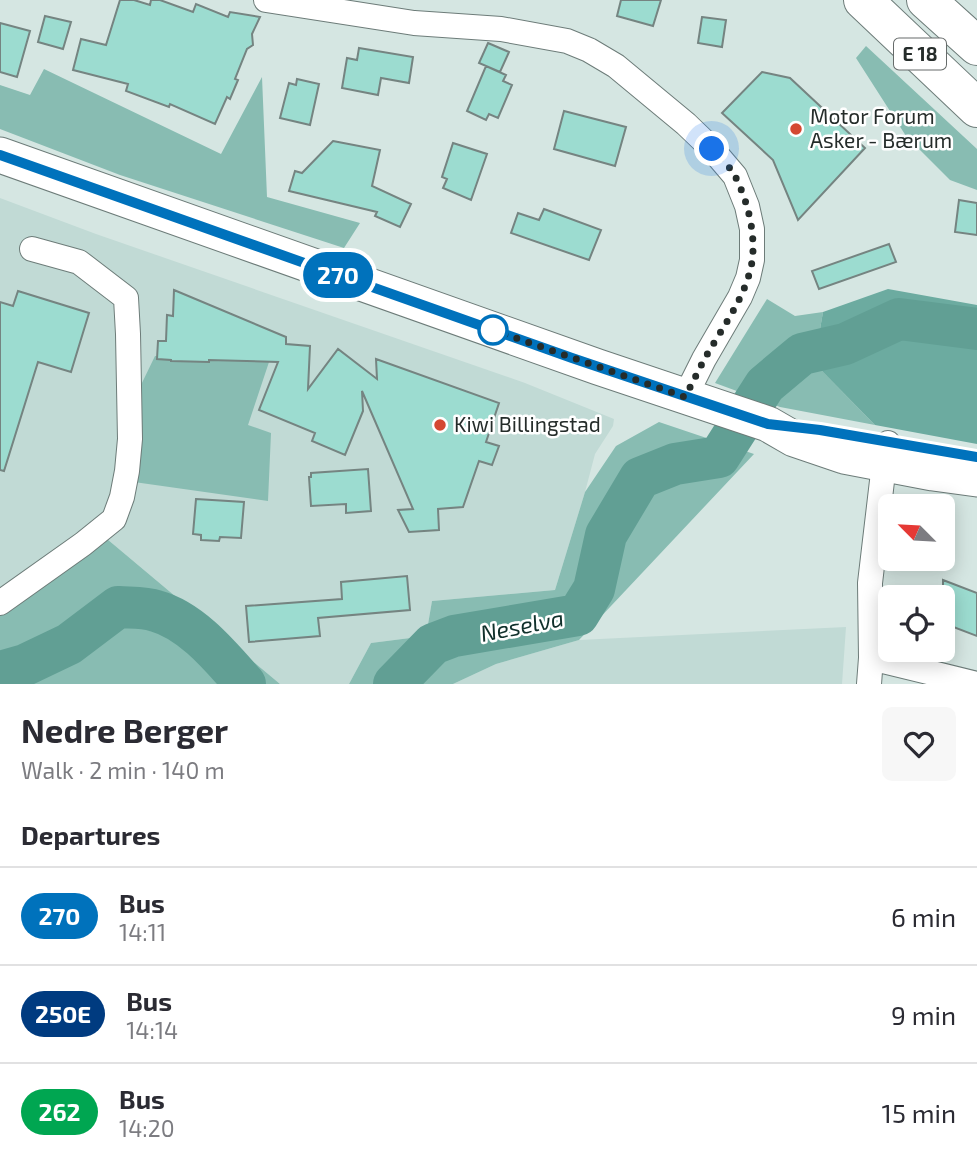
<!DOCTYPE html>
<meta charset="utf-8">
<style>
:root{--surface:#fff;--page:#f7f7f7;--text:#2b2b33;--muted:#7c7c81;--line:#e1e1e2}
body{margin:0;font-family:"Exo 2",sans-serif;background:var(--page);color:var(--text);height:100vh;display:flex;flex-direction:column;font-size:26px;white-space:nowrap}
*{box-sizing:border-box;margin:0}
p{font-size:23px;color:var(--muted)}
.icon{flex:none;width:38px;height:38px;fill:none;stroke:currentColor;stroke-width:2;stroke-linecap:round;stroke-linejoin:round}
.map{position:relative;height:684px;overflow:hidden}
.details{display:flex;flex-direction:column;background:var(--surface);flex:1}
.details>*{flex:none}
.badge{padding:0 14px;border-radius:23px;font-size:24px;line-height:46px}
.needle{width:46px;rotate:294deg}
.controls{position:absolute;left:878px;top:494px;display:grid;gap:14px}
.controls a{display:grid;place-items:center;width:77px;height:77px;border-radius:10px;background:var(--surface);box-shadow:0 4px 18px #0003;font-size:35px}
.you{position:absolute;width:35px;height:35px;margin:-18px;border:5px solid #fff;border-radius:50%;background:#1a73e8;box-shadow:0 0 0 10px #1a73e833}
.map>.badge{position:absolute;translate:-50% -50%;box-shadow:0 0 0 4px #fff}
h2{padding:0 21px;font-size:26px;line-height:63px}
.round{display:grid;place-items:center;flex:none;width:74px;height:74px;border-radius:10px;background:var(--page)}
.headline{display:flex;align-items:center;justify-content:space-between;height:119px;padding:0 21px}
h1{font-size:33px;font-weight:700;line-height:52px}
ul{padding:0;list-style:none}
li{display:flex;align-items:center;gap:21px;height:98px;padding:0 21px;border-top:2px solid var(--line)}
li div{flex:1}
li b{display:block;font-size:26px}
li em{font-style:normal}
li .badge{min-width:77px;font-weight:700;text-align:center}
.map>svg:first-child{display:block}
</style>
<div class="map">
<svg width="977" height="684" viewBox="0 0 977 684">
<rect width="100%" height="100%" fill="#d5e6e2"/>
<path fill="#c1dad5" d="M 0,198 L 96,234 L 525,383 L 614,419 L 613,426 L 595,454 L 585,492 L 555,590 L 432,601 L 426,636 L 371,643 L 349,684 L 280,684 L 107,539 L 0,602 Z
M 846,627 L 842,684 L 453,684 L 496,664 L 579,640 Z"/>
<path fill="#88bcb2" d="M 866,46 L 977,149 L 977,190 L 950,180 L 906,136 L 856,58 Z
M 44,69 L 221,154 L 262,77 L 267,197 L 360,223 L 344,248 L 120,175 L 0,129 L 0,85 L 30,95 Z
M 767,299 L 795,316 L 823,312 L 814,363 L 875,425 L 780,407 L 715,383 Z
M 155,356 L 269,362 L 248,425 L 271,433 L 268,501 L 134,482 L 140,387 Z
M 659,422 L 754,454 L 579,640 L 496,664 L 453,684 L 349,684 L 371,643 L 426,636 L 432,601 L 555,590 L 585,492 L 616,446 Z
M 107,539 L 280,684 L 0,684 L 0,602 Z"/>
<path fill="#6caba0" d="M 888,289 L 977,305 L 977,444 L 875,425 L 814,363 L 823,312 Z"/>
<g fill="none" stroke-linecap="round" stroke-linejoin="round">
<path stroke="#619f94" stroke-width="42" d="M 0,672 L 25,665 L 69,644 L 118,607 C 130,608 144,607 156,611 C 192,621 221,657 245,684
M 394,684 L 433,644 L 454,636 L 578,615 L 594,589 L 606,535 L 640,478 L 675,464 L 719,457 L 765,385 L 802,354 L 845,344 L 899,319 L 977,329"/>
</g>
<path fill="#9cdcd0" stroke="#758481" stroke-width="2" d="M 120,0 L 134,0 L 150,5 L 151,0 L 160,0 L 193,12 L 196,4 L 228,17 L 230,12 L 260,17 L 252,34 L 253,45 L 247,49 L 235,79 L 238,80 L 230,99 L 227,97 L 215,124 L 170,104 L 169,107 L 126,91 L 128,84 L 73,70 L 81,39 L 106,45 Z
M 621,0 L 661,0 L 653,26 L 617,16 Z
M 45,16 L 71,22 L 63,49 L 38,42 Z
M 702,17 L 726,20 L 722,47 L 698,43 Z
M 0,23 L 30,31 L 17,77 L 0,72 Z
M 488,43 L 509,52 L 500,72 L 479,63 Z
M 359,48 L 413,57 L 409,83 L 381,78 L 378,95 L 342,88 L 347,58 L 357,60 Z
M 486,66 L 506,75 L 503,81 L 512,85 L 498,118 L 489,114 L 486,120 L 467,111 Z
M 762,72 L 790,78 L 865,148 L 798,220 L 773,160 L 722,113 Z
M 297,79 L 319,84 L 310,125 L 280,118 L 289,83 L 296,85 Z
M 564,111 L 626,127 L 615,166 L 554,149 Z
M 333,141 L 380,150 L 372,186 L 411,204 L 400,227 L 375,216 L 377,212 L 289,191 L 295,171 L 302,173 Z
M 453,143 L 487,154 L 471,200 L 443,188 L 447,179 L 442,177 Z
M 959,200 L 977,203 L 977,235 L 955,232 Z
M 544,209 L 601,230 L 589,260 L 511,233 L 518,213 L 539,220 Z
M 889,244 L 896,262 L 819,289 L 812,271 Z
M 174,290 L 286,337 L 286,344 L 310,346 L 308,389 L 338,349 L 377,379 L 376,359 L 499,403 L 486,442 L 499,446 L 492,465 L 479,461 L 463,507 L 438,509 L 439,530 L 409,532 L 398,510 L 413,509 L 362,391 L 363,411 L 345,455 L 312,441 L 315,433 L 259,410 L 278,362 L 209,360 L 209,362 L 171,361 L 171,360 L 157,359 L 158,341 L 166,341 L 167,315 L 173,316 Z
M 18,291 L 89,313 L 71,372 L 38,362 L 4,471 L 0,470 L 0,302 L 13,306 Z
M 368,469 L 371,511 L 346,513 L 346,504 L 311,506 L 309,477 L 311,477 L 311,473 Z
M 196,499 L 244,502 L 241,538 L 220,537 L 219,541 L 201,540 L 201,535 L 193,534 Z
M 407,576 L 410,610 L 318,618 L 320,636 L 249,642 L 246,606 L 342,599 L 341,582 Z
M 943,580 L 977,593 L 977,636 L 943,623 Z"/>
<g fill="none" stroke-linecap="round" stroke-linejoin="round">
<defs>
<path id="minor" d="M 266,0 L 414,23 L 501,29 L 567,41 L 589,50 L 616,66 L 686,124 L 712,149 L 735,176 L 747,206 L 752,229 L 752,260 L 748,278 L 740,297 L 704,359 L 685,397
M 0,603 L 83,544 L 114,519 L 122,497 L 127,471 L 130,439 L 128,334 L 126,298 L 79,262 L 32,249
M 871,658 L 977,684
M 869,684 L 871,658 L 870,583 L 884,464 L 888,443"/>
<path id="secondary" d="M 0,155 L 598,367 L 768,424 L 794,439 L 844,456 L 933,473 L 977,479"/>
<path id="motorway" d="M 863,0 L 977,108
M 926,0 L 977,46"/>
</defs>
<use href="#minor" stroke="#6d7c79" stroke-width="26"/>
<use href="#secondary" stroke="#6d7c79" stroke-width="37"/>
<use href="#motorway" stroke="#6d7c79" stroke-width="40"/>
<use href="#minor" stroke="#fff" stroke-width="24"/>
<use href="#secondary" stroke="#fff" stroke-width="35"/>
<use href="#motorway" stroke="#fff" stroke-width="38"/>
</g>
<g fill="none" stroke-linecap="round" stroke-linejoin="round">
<defs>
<path id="line" d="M 0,155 L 572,358 L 768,424 L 820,430 L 977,457"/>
</defs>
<use href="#line" stroke="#fff" stroke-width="16"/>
<use href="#line" stroke="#0072bc" stroke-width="10"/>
<path stroke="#252c2a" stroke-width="7" stroke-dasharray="0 12.6" d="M 493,330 L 685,397 C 692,384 698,371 705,358 C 722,328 746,297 752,262 C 756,235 748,202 736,178 C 731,167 720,158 712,149"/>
</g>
<g fill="#d44832" stroke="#fff" stroke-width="2.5">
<circle cx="796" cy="129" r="7"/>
<circle cx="440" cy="425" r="7"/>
</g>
<circle fill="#fff" stroke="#0072bc" stroke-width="3.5" cx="493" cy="330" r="14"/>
<g text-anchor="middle" stroke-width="5" stroke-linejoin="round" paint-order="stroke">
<rect fill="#fff" stroke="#666b6a" stroke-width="2" x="894" y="38.5" width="52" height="31" rx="5"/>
<g font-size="19" font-weight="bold" fill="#252c2a">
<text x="920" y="61">E 18</text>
</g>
<g font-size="21" fill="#252c2a" stroke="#fff" text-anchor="start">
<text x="810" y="124">Motor Forum<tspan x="810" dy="24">Asker - Bærum</tspan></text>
<text x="454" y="432">Kiwi Billingstad</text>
</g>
<g font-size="23" font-style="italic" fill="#10302b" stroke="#fff">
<text transform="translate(522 626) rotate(-11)" y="8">Neselva</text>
</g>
</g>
</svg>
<div class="controls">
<a><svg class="needle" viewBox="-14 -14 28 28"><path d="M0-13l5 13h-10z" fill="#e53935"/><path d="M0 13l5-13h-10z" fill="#7c7c81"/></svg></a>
<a><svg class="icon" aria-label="locate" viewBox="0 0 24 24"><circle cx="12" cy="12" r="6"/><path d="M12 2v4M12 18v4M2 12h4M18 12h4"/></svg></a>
</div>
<div class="you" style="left:712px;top:149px"></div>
<b class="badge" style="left:338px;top:275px;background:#0072bc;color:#fff">270</b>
</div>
<section class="details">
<div class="headline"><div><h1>Nedre Berger</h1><p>Walk · 2 min · 140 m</p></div><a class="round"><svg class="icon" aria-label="heart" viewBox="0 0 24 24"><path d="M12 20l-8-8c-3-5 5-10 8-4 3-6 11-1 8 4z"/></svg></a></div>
<h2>Departures</h2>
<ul>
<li><span class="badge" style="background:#0072bc;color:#fff">270</span><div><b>Bus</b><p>14:11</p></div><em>6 min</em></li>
<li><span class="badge" style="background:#003b80;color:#fff">250E</span><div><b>Bus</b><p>14:14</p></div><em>9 min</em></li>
<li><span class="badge" style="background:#00a651;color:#fff">262</span><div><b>Bus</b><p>14:20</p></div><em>15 min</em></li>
</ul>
</section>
